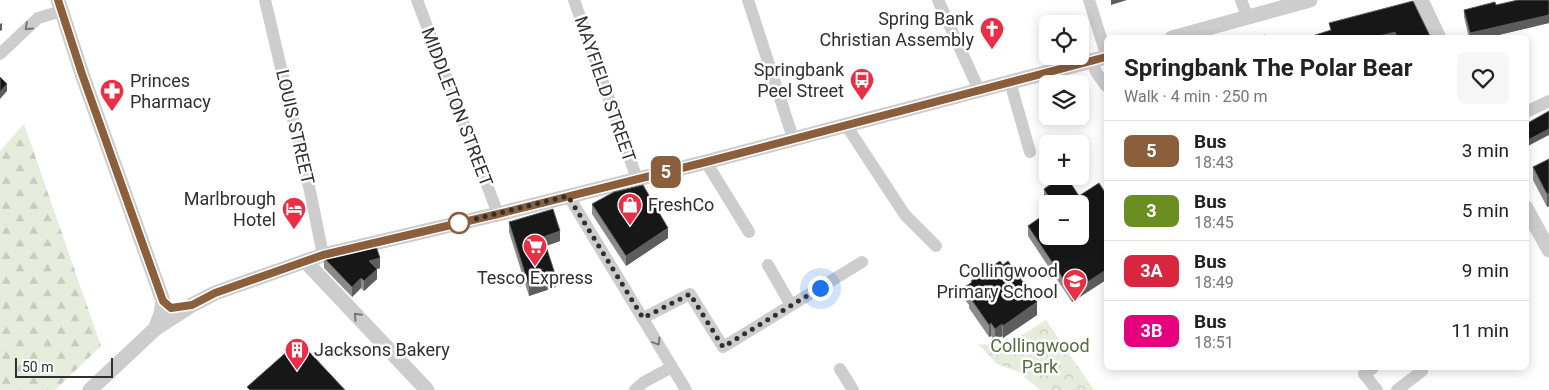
<!DOCTYPE html>
<meta charset="utf-8">
<style>
:root{--surface:#fff;--page:#f6f6f6;--text:#222;--muted:#767676;--line:#e0e0e0}
body{margin:0;font-family:Roboto,sans-serif;background:var(--page);color:var(--text);height:100vh;display:flex;flex-direction:column;font-size:19px;white-space:nowrap}
*{box-sizing:border-box;margin:0}
p{font-size:16px;color:var(--muted)}
.icon{flex:none;width:28px;height:28px;fill:none;stroke:currentColor;stroke-width:2;stroke-linecap:round;stroke-linejoin:round}
.map{position:relative;flex:1;overflow:hidden}
.sheet{position:absolute;left:1104px;top:35px;width:425px;height:335px;display:flex;flex-direction:column;background:var(--surface);border-radius:8px;box-shadow:0 2px 12px #0003}
.sheet>*{flex:none}
.badge{padding:0 10px;border-radius:8px;font-size:18px;line-height:32px}
.tools{position:absolute;left:1039px;top:15px;display:grid;gap:10px}
.tools a{display:grid;place-items:center;width:50px;height:50px;border-radius:8px;background:var(--surface);box-shadow:0 2px 12px #0003;font-size:25px}
.scale{position:absolute;left:15px;bottom:12px;width:98px;box-sizing:border-box;padding-left:5px;border:2px solid #303030;border-top:0;font-size:14px;line-height:18px;white-space:nowrap;color:#303030;-webkit-text-stroke:4px #fff;paint-order:stroke}
.you{position:absolute;width:25px;height:25px;margin:-12px;border:4px solid #fff;border-radius:50%;background:#1a73e8;box-shadow:0 0 0 8px #1a73e833}
.map>.badge{position:absolute;translate:-50% -50%;box-shadow:0 0 0 2px #fff}
.round{display:grid;place-items:center;flex:none;width:52px;height:52px;border-radius:8px;background:var(--page)}
.overview{display:flex;align-items:center;justify-content:space-between;height:85px;padding:0 20px}
h1{font-size:24px;font-weight:700;line-height:38px}
ul{padding:0;list-style:none}
li{display:flex;align-items:center;gap:15px;height:60px;padding:0 20px;border-top:1px solid var(--line)}
li div{flex:1}
li b{display:block;font-size:19px}
li em{font-style:normal}
li .badge{min-width:55px;font-weight:700;text-align:center}
.map>svg:first-child{display:block}
</style>
<div class="map">
<svg width="1549" height="390" viewBox="0 0 1549 390">
<defs>
<pattern id="forest-firs" width="22" height="20" patternUnits="userSpaceOnUse" patternTransform="scale(1.25)"><rect width="22" height="20" fill="#e6eddd"/><path d="M5 1l3.5 6h-7zM16 11l3.5 6h-7z" fill="#c6ccbe"/></pattern>
<pattern id="park-crowns" width="20" height="18" patternUnits="userSpaceOnUse" patternTransform="scale(1.25)"><rect width="20" height="18" fill="#e6eddd"/><path d="M2 6a3 3 0 1 1 6 0M12 15a3 3 0 1 1 6 0" fill="none" stroke="#c6ccbe"/></pattern>
</defs>
<rect width="100%" height="100%" fill="#fff"/>
<path fill="url(#forest-firs)" d="M 24,124 L 101,346 L 55,390 L 0,390 L 0,151 Z"/>
<path fill="url(#park-crowns)" d="M 1046,320 L 1094,390 L 1040,390 L 1019,372 L 997,364 L 978,344 L 1004,346 Z"/>
<g fill="none" stroke-linecap="round" stroke-linejoin="round">
<path stroke="#cdcdcd" stroke-width="12" d="M 265,0 L 310,191 L 323,255
M 417,0 L 498,214
M 574,0 L 637,179
M 748,0 L 793,138
M 938,0 L 979,90
M 1089,0 L 1106,54
M 1241,0 L 1247,16
M 0,54 L 38,18 L 62,11
M 1092,60 L 1096,72 L 1106,86
M 1010,82 L 1030,152
M 1526,112 L 1549,101
M 846,125 L 905,215 L 936,246
M 706,162 L 749,232
M 568,195 L 686,390
M 768,265 L 791,305
M 643,318 L 690,294 L 723,347 L 862,262
M 1373,368 L 1364,374 L 1377,390
M 840,369 L 853,390
M 635,390 L 644,382 L 672,367
M 1397,390 L 1422,371 L 1419,368"/>
<path stroke="#cdcdcd" stroke-width="15" d="M 58,0 L 82,74 L 163,301 L 161,314 L 155,329
M 1421,0 L 1439,38
M 1172,38 L 1310,0
M 1526,208 L 1549,250
M 305,261 L 427,390
M 90,390 L 155,329 L 192,305 L 215,293 L 323,255 L 498,214 L 706,162 L 1106,57"/>
</g>
<path fill="#8b8b8b" d="M 1549,0 L 1549,23 L 1486,38 L 1469,38 L 1464,17 L 1464,10 L 1496,5 Z
M 1549,159 L 1549,206 L 1547,207 L 1533,180 L 1533,167 Z
M 1044,189 L 1079,196 L 1106,194 L 1106,280 L 1072,302 L 1028,236 L 1028,226 L 1080,204 L 1048,204 L 1048,205 L 1044,200 Z
M 592,204 L 668,238 L 626,266 L 592,214 Z
M 509,222 L 560,241 L 546,246 L 556,287 L 529,296 L 509,232 Z
M 324,258 L 380,268 L 377,269 L 377,279 L 364,291 L 361,288 L 352,297 L 324,268 Z
M 971,281 L 1037,315 L 1003,338 L 1002,336 L 995,341 L 991,336 L 989,337 L 969,308 L 969,305 L 965,300 L 965,287 L 971,283 Z"/>
<path fill="#5d5d5d" d="M 1111,0 L 1127,0 L 1111,5 Z
M 1549,15 L 1549,23 L 1486,38 L 1470,38 L 1470,33 Z
M 2,23 L 2,30 L 0,31 L 0,24 Z
M 1395,32 L 1395,38 L 1372,38 Z
M 7,84 L 7,91 L 0,99 L 0,92 Z
M 1549,129 L 1549,135 L 1528,146 L 1528,140 Z
M 1549,193 L 1549,206 L 1547,207 L 1547,194 Z
M 668,228 L 668,238 L 626,266 L 626,256 Z
M 560,231 L 560,241 L 543,247 L 543,237 Z
M 380,258 L 380,268 L 377,269 L 377,279 L 364,291 L 364,281 L 369,261 Z
M 1106,270 L 1106,280 L 1072,302 L 1072,292 Z
M 556,277 L 556,287 L 529,296 L 529,286 Z
M 361,278 L 361,288 L 352,297 L 352,287 Z
M 1037,302 L 1037,315 L 1003,338 L 1003,326 Z
M 991,323 L 991,336 L 989,337 L 989,325 Z
M 1002,324 L 1002,336 L 995,341 L 995,329 Z"/>
<path fill="#171717" stroke="#5d5d5d" d="M 1518,0 L 1549,0 L 1549,15 L 1470,33 L 1464,10 L 1495,2 L 1496,5 Z
M 1413,1 L 1431,38 L 1397,38 L 1395,32 L 1372,38 L 1306,38 L 1331,30 L 1329,23 Z
M 1265,35 L 1266,38 L 1254,38 Z
M 0,77 L 7,84 L 0,92 Z
M 1549,111 L 1549,129 L 1528,140 L 1526,138 L 1526,124 Z
M 1549,159 L 1549,193 L 1547,194 L 1533,167 Z
M 1063,176 L 1066,176 L 1079,196 L 1099,183 L 1106,194 L 1106,270 L 1072,292 L 1028,226 L 1048,212 L 1048,236 L 1080,236 L 1080,204 L 1053,204 L 1044,189 Z
M 643,185 L 668,228 L 626,256 L 592,204 L 614,192 Z
M 553,209 L 560,231 L 543,237 L 556,277 L 529,286 L 509,222 Z
M 376,246 L 380,258 L 369,261 L 377,269 L 364,281 L 361,278 L 352,287 L 324,258 L 329,254 Z
M 1000,261 L 1003,265 L 1008,261 L 1037,302 L 1003,326 L 1002,324 L 995,329 L 991,323 L 989,325 L 969,296 L 970,294 L 965,287 L 972,282 L 971,281 Z
M 299,341 L 345,390 L 250,390 L 247,387 Z"/>
<defs><path id="oneway-chevron" d="M-2-3.5L2.5 0L-2 3.5" fill="none" stroke-width="1.6" stroke-linecap="round" stroke-linejoin="round" transform="scale(1.25)"/></defs>
<g stroke="#777">
<use href="#oneway-chevron" transform="translate(28 27) rotate(137)"/>
<use href="#oneway-chevron" transform="translate(357 316) rotate(-133)"/>
<use href="#oneway-chevron" transform="translate(657 342) rotate(59)"/>
</g>
<g fill="none" stroke-linecap="round" stroke-linejoin="round">
<defs>
<path id="line" d="M 58,0 L 82,74 L 163,301 L 171,308 L 192,305 L 215,293 L 323,255 L 498,214 L 706,162 L 1106,57"/>
</defs>
<use href="#line" stroke="#fff" stroke-width="11"/>
<use href="#line" stroke="#8b5e3c" stroke-width="8"/>
<path stroke="#303030" stroke-width="5" stroke-dasharray="0 9" d="M 459,223 L 568,196 L 643,318 L 690,294 L 723,347 L 820,288"/>
</g>
<defs>
<symbol id="church-pin" viewBox="-11 -11 22 30"><path d="M0 17L-7.5 6A9.5 9.5 0 1 1 7.5 6Z" fill="#ea2e46" stroke="#fff"/><path d="M-1.2-6h2.4v3.5h3.3v2.4h-3.3V6h-2.4V-.1h-3.3v-2.4h3.3Z" fill="#fff"/></symbol>
<symbol id="bus-pin" viewBox="-11 -11 22 30"><path d="M0 17L-7.5 6A9.5 9.5 0 1 1 7.5 6Z" fill="#ea2e46" stroke="#fff"/><path d="M-5-6H5V4H4V6H2V4H-2V6H-4V4H-5ZM-3.5-4V0h7V-4ZM-3.5 1.2v1.5H-2V1.2ZM2 1.2v1.5H3.5V1.2Z" fill="#fff"/></symbol>
<symbol id="pharmacy-pin" viewBox="-11 -11 22 30"><path d="M0 17L-7.5 6A9.5 9.5 0 1 1 7.5 6Z" fill="#ea2e46" stroke="#fff"/><path d="M-2-6h4v4h4v4h-4v4h-4v-4h-4v-4h4Z" fill="#fff"/></symbol>
<symbol id="shop-pin" viewBox="-11 -11 22 30"><path d="M0 17L-7.5 6A9.5 9.5 0 1 1 7.5 6Z" fill="#ea2e46" stroke="#fff"/><path d="M-5-2.5h2.3a2.7 3.5 0 0 1 5.4 0H5L5.5 6h-11ZM-1.5-2.5h3a1.5 2.3 0 0 0-3 0Z" fill="#fff"/></symbol>
<symbol id="hotel-pin" viewBox="-11 -11 22 30"><path d="M0 17L-7.5 6A9.5 9.5 0 1 1 7.5 6Z" fill="#ea2e46" stroke="#fff"/><path d="M-6-4.5h1.5V1H6V5H4.5V3h-9V5H-6ZM-4 0a1.8 1.8 0 1 1 3.6 0ZM.5 0V-2.5h3Q6-2.5 6 0Z" fill="#fff"/></symbol>
<symbol id="supermarket-pin" viewBox="-11 -11 22 30"><path d="M0 17L-7.5 6A9.5 9.5 0 1 1 7.5 6Z" fill="#ea2e46" stroke="#fff"/><path d="M-6-5.5h2.5l.6 2H6L4.5 2H-2.5L-4.4-4H-6ZM-1.5 3.2a1.3 1.3 0 1 0 .1 0ZM3 3.2a1.3 1.3 0 1 0 .1 0Z" fill="#fff"/></symbol>
<symbol id="school-pin" viewBox="-11 -11 22 30"><path d="M0 17L-7.5 6A9.5 9.5 0 1 1 7.5 6Z" fill="#ea2e46" stroke="#fff"/><path d="M0-5L7-2L0 1L-7-2ZM-4 1L0 2.5L4 1V4Q0 6-4 4Z" fill="#fff"/></symbol>
<symbol id="building-pin" viewBox="-11 -11 22 30"><path d="M0 17L-7.5 6A9.5 9.5 0 1 1 7.5 6Z" fill="#ea2e46" stroke="#fff"/><path d="M-4-6H4V6H1V3H-1V6H-4ZM-2.5-4.3h1.7v1.8h-1.7ZM.8-4.3h1.7v1.8H.8ZM-2.5-1h1.7V.8h-1.7ZM.8-1h1.7V.8H.8Z" fill="#fff"/></symbol>
</defs>
<g fill-rule="evenodd">
<use href="#church-pin" x="978" y="15" width="28" height="38"/>
<use href="#bus-pin" x="848" y="66" width="28" height="38"/>
<use href="#pharmacy-pin" x="98" y="77" width="28" height="38"/>
<use href="#shop-pin" x="616" y="191" width="28" height="38"/>
<use href="#hotel-pin" x="280" y="195" width="28" height="38"/>
<use href="#supermarket-pin" x="521" y="232" width="28" height="38"/>
<use href="#school-pin" x="1061" y="267" width="28" height="38"/>
<use href="#building-pin" x="283" y="336" width="28" height="38"/>
</g>
<circle fill="#fff" stroke="#8b5e3c" stroke-width="2.5" cx="459" cy="223" r="10"/>
<g text-anchor="middle" stroke-width="5" stroke-linejoin="round" paint-order="stroke">
<g font-size="18" fill="#303030" stroke="#fff" text-anchor="end">
<text x="974" y="25">Spring Bank<tspan x="974" dy="21">Christian Assembly</tspan></text>
<text x="844" y="76">Springbank<tspan x="844" dy="21">Peel Street</tspan></text>
<text x="130" y="87" text-anchor="start">Princes<tspan x="130" dy="21">Pharmacy</tspan></text>
<text x="276" y="205">Marlbrough<tspan x="276" dy="21">Hotel</tspan></text>
<text x="648" y="211" text-anchor="start">FreshCo</text>
<text x="1058" y="277">Collingwood<tspan x="1058" dy="21">Primary School</tspan></text>
<text x="535" y="284" text-anchor="middle">Tesco Express</text>
<text x="314" y="356" text-anchor="start">Jacksons Bakery</text>
</g>
<g font-size="18" fill="#303030" stroke="#fff">
<text transform="translate(605 89) rotate(71)" y="6">MAYFIELD STREET</text>
<text transform="translate(457 107) rotate(69)" y="6">MIDDLETON STREET</text>
<text transform="translate(295 127) rotate(77)" y="6">LOUIS STREET</text>
</g>
<g font-size="18" fill="#556d3b" stroke="#fff">
<text x="1040" y="352">Collingwood<tspan x="1040" dy="21">Park</tspan></text>
</g>
</g>
</svg>
<div class="tools">
<a><svg class="icon" aria-label="locate" viewBox="0 0 24 24"><circle cx="12" cy="12" r="6"/><path d="M12 2v4M12 18v4M2 12h4M18 12h4"/></svg></a>
<a><svg class="icon" aria-label="layers" viewBox="0 0 24 24"><path d="M12 4l9 5-9 5-9-5zM3 14l9 5 9-5"/></svg></a>
<a>+</a>
<a>−</a>
</div>
<div class="scale">50 m</div>
<div class="you" style="left:820px;top:288px"></div>
<b class="badge" style="left:666px;top:172px;background:#8b5e3c;color:#fff">5</b>
<section class="sheet">
<div class="overview"><div><h1>Springbank The Polar Bear</h1><p>Walk · 4 min · 250 m</p></div><a class="round"><svg class="icon" aria-label="heart" viewBox="0 0 24 24"><path d="M12 20l-8-8c-3-5 5-10 8-4 3-6 11-1 8 4z"/></svg></a></div>
<ul>
<li><span class="badge" style="background:#8b5e3c;color:#fff">5</span><div><b>Bus</b><p>18:43</p></div><em>3 min</em></li>
<li><span class="badge" style="background:#6b8e23;color:#fff">3</span><div><b>Bus</b><p>18:45</p></div><em>5 min</em></li>
<li><span class="badge" style="background:#d7263d;color:#fff">3A</span><div><b>Bus</b><p>18:49</p></div><em>9 min</em></li>
<li><span class="badge" style="background:#e6007e;color:#fff">3B</span><div><b>Bus</b><p>18:51</p></div><em>11 min</em></li>
</ul>
</section>
</div>
